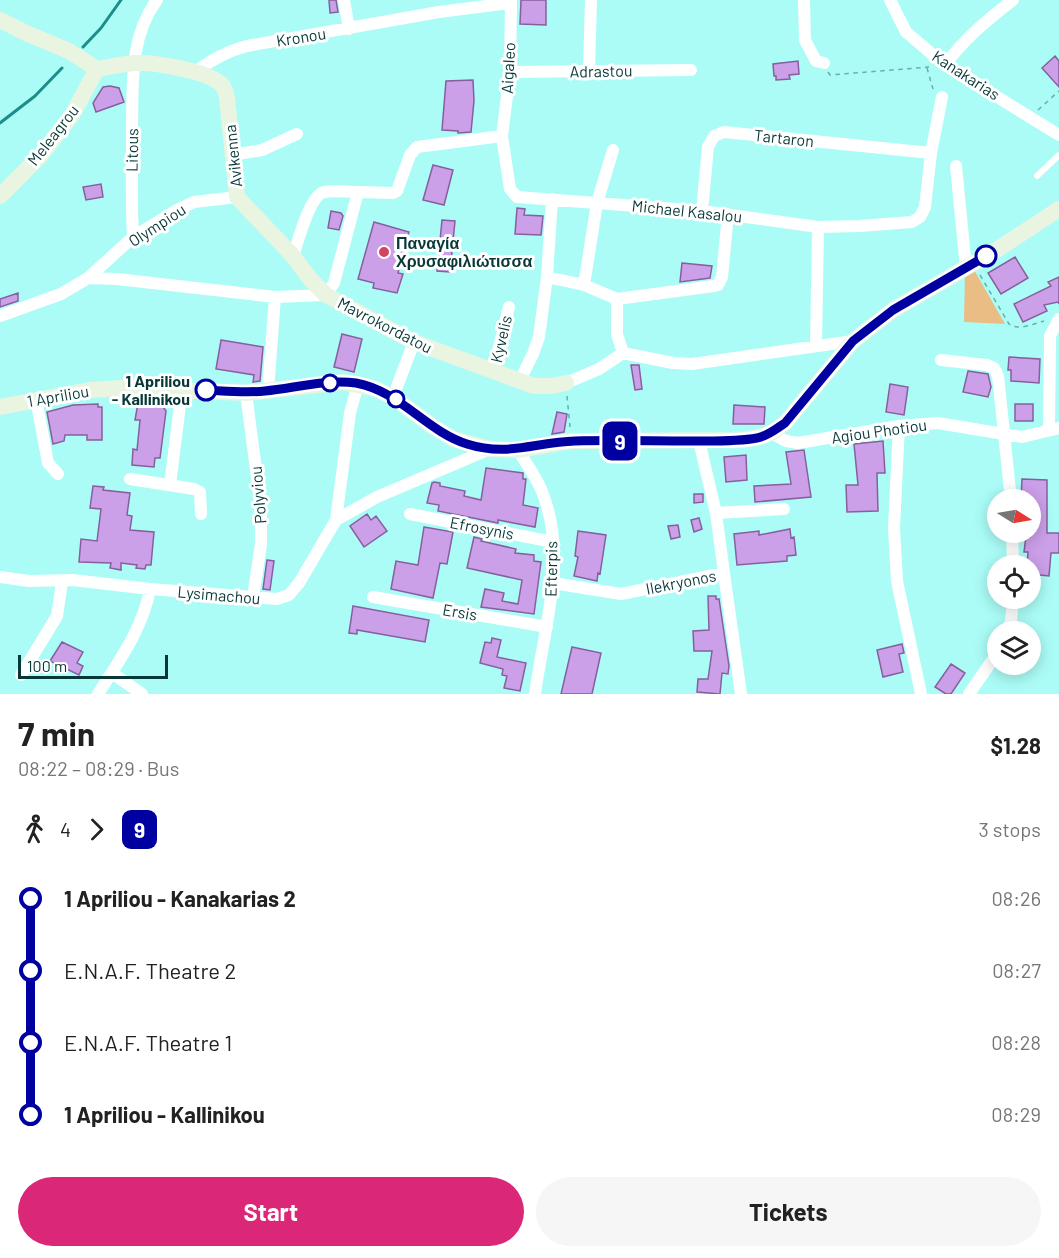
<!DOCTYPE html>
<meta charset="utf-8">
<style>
:root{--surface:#fff;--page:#f6f6f6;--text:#222;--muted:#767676;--accent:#db2777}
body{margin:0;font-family:Barlow,sans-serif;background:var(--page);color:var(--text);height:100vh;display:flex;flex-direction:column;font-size:22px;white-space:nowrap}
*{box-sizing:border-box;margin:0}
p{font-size:20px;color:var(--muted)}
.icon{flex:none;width:33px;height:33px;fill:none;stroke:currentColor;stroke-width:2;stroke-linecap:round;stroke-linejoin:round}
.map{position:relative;height:694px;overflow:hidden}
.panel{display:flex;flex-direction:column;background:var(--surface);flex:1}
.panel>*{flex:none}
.badge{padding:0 12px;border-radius:9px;font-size:21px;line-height:39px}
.needle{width:39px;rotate:101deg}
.fabs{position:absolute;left:987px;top:489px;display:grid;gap:12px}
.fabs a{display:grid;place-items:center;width:54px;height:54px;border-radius:50%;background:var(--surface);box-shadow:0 3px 15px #0003;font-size:30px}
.scale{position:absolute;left:18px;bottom:15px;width:150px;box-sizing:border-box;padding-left:6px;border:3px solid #073837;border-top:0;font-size:16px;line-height:21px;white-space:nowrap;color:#073837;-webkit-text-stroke:4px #fff;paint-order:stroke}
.map>.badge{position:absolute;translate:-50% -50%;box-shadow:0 0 0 3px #fff}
.legs{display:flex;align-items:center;gap:9px;height:66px;padding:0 18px;font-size:20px}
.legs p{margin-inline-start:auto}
.overview{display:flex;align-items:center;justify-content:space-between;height:102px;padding:0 18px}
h1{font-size:33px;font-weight:700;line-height:45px}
.action{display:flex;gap:12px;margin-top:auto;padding:12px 18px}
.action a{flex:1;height:69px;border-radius:36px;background:var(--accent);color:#fff;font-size:24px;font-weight:700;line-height:69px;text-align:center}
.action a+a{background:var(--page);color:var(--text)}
ul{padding:0 18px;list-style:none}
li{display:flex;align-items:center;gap:21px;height:72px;font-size:22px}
li i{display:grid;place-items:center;width:9px;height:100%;margin:0 8px;background:currentColor}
li i::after{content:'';width:15px;height:15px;margin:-8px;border:4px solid;border-radius:50%;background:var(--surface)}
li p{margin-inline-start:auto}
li:first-child i{background:linear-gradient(#0000 50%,currentColor 0)}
li:last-child i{background:linear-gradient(currentColor 50%,#0000 0)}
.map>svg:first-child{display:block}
</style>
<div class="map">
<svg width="1059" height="694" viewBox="0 0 1059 694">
<rect width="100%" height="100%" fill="#abfcf7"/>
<path fill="#eabd85" d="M 973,268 L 1005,324 L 964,322 L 965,272 Z"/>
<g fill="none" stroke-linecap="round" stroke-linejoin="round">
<path stroke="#1b8d8a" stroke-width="3" d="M 83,47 L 101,28 L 121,0
M 0,123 L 35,96 L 62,68"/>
</g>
<path fill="#cc9fe9" stroke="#85609c" stroke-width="1.5" d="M 329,0 L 336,0 L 338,12 L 330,13 Z
M 521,0 L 546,0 L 546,25 L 520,24 Z
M 1055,56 L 1059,61 L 1059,87 L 1042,68 Z
M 798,61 L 799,74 L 789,75 L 790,79 L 776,80 L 776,76 L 774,76 L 773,64 Z
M 473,80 L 474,101 L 471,132 L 458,133 L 458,131 L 442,130 L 446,81 Z
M 110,86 L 119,88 L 124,102 L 96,112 L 93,103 L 103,87 Z
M 433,165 L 453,170 L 444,205 L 423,200 Z
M 101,184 L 103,197 L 86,200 L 83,187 Z
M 517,208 L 525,209 L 524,215 L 543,216 L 541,235 L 515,234 Z
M 331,211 L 341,213 L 343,216 L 339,230 L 328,228 Z
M 442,220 L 455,221 L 450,272 L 437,271 Z
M 374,222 L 409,232 L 398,273 L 403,274 L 397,293 L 373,288 L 374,283 L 358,279 Z
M 1015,257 L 1028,278 L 1001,294 L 988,273 Z
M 682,263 L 712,266 L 710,278 L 680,282 Z
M 1059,277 L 1059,304 L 1058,302 L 1044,305 L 1047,311 L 1023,322 L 1014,304 L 1051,286 L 1048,282 Z
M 18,293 L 18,301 L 0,307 L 0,299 Z
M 342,334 L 362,339 L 354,372 L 334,367 Z
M 221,340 L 263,347 L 260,381 L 253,382 L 254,375 L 216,369 Z
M 1009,357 L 1040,359 L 1039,383 L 1011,381 L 1011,370 L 1008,370 Z
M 631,365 L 639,365 L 642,389 L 635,390 Z
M 968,371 L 988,374 L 991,387 L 988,397 L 963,392 Z
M 890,384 L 908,387 L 904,415 L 886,412 Z
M 153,402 L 160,402 L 166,411 L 160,458 L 155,458 L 154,467 L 132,465 L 133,449 L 137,450 L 140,420 L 135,420 L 138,403 L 153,404 Z
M 98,404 L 98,407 L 102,407 L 102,440 L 87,440 L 87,435 L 65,435 L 64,441 L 53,444 L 47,412 L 73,405 Z
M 1015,404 L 1033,404 L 1033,421 L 1015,421 Z
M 734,405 L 765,407 L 764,424 L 733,424 Z
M 557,412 L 567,414 L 564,432 L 552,434 Z
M 883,441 L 885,473 L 877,473 L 878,511 L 847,512 L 846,485 L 858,485 L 854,444 Z
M 804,450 L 811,497 L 755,502 L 754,486 L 791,484 L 786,452 Z
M 746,455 L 747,480 L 726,482 L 724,457 Z
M 486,468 L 523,473 L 523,479 L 526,479 L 523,505 L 538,508 L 535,527 L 498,520 L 498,523 L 438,511 L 439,505 L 427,503 L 432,483 L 434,482 L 440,483 L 440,486 L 465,491 L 464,496 L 481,500 Z
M 1022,479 L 1047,480 L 1047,533 L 1059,533 L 1059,553 L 1051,553 L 1049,576 L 1030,574 L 1030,566 L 1027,566 L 1028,552 L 1024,552 L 1026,536 L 1030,537 L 1030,500 L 1021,500 Z
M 93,486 L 104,487 L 103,490 L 130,493 L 127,515 L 132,516 L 130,530 L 154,532 L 151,565 L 146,565 L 145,569 L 136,568 L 137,565 L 121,563 L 121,570 L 110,568 L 111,563 L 79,562 L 81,539 L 97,541 L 101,509 L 90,508 Z
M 694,494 L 703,494 L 703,502 L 694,503 Z
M 367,514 L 371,520 L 376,516 L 387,531 L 364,547 L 350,526 Z
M 699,518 L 702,529 L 694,532 L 691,520 Z
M 678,525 L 680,537 L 671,539 L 668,526 Z
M 424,527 L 453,532 L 447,564 L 440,563 L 433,598 L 391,589 L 396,561 L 418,565 Z
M 790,529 L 791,538 L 794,537 L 796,555 L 787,556 L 787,561 L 737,565 L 734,534 L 759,531 L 759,535 Z
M 578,531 L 606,535 L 600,574 L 598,573 L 597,581 L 574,576 L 578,557 L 575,556 Z
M 474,537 L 482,539 L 481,541 L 516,549 L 515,553 L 534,555 L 534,561 L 541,562 L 534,614 L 481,607 L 485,589 L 504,593 L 502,601 L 518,604 L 522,580 L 467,568 Z
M 267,560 L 274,561 L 270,590 L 263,589 Z
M 708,596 L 716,596 L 716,599 L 719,599 L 729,666 L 728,674 L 722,673 L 720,694 L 697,692 L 698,679 L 708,679 L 712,651 L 694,651 L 693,631 L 709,630 Z
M 353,606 L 429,620 L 425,642 L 357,630 L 357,634 L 349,633 Z
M 492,638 L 501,640 L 497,657 L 526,663 L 520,691 L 504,688 L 507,676 L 502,675 L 503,669 L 480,663 L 485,642 L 491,643 Z
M 62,642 L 83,652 L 77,663 L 83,666 L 79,675 L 50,661 Z
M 902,644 L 904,653 L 899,654 L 903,672 L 883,677 L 877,650 Z
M 572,647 L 601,653 L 592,694 L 561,694 Z
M 951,664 L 965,673 L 951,694 L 946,694 L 935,687 Z"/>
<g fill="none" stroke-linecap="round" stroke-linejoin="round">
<path stroke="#69aeaa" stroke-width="1.5" stroke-dasharray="4.5 4.5" stroke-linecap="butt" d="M 927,68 L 933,89
M 828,72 L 830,75 L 929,67
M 1038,110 L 1059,91
M 980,275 L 1009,324 C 1018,331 1033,324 1044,321
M 567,396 L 570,427"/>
<path stroke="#fff" stroke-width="6" d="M 1037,176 L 1059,155"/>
<path stroke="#fff" stroke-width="12" d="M 344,0 L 349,29
M 511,0 L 510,72 L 502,136 L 510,189 L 517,197 L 702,211 L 818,227 L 860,226 L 912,222 L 920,217 L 925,207 L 931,153 L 942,97
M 804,0 L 805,40 L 816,61 L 824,63
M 890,0 L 906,32 L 945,65 L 1059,135
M 945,65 C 965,38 987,20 1013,0
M 589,71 L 591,0
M 195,72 C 212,60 227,51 247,46 L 439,12 L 510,3
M 510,72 L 691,70
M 232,155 L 262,150 L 297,134
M 956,166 L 966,268
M 702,211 L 708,147 L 714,136 L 724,132 L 931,153
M 133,237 C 131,201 132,166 132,130 C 133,86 129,37 157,0
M 293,256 C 298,242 309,196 324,192 C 335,190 347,192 358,192
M 547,277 L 584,285 L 617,299 L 714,286 L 718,285 L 722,277 L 728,214
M 88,278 L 133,237 L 179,209 L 194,202 L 237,197
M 584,285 L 597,203 L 613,150
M 617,299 L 617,334 L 623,353
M 0,316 L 61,294 L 88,278 L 117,279 L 275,297 L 326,295 L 334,283 L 358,192 L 393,193 L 397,191 L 410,155 L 417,147 L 502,136
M 816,346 L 818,227
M 941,360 L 987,365 L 994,368 L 998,376 L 1011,500
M 493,372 L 509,307
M 519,382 L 533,354 L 539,337 L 547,277 L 552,199
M 566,383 L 599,369 L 623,353 L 673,363 L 692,364 L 853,341
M 268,391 L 275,297
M 246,393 L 261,508 L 261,544 L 253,597
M 393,397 L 414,342
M 36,399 L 48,463 L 58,474
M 899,426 L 894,528 L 897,581 L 921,694
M 1049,430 L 1050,336 L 1059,319
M 771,433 L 786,441 L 798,443 L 899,426 L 938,423 L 1022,437 L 1059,428
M 699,441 L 716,513 L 784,509
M 518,450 C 526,463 535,475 541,489 C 569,555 544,627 535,694
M 130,479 L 194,489 L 200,492 L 201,514
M 170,485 L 182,389
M 716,513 L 724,573
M 410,514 L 553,542
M 336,520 L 350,413 L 358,384
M 1012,532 L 1013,566
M 0,577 L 29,581 L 73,580 L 150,589 L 277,599 L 289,595 L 299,583 L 336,520 L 377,497 L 490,449
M 553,583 L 621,594 L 724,573 L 741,694
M 373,597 L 547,627
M 1007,632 L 1011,621 L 1013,598
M 112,673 L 142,694
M 21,675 L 57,616 L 62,582
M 98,694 C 119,661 143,628 150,589
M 969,694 L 998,652"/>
<path stroke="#e9f4e1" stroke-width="16" d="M 0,20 L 26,33 L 69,51 L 97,69
M 97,69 C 109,67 122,64 135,63 C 154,62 209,71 222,85 C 225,88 226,94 227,98 L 237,197 L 293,256 L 311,280 L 326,295 L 414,342 L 534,386 L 551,386 L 566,383
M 0,196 L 41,155 L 72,115 L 97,69
M 0,407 L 90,390 L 121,388 L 246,393 L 343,382 L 376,389 L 393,397 L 432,426 L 453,439 L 490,449 L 518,450 L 571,441 L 742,440 L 760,437 L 771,433 L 785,423 L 853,341 L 893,310 L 998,249 L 1059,209"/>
</g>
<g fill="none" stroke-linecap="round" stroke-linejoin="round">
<defs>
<path id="line-1" d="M 206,390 C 226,391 246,393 265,391 C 295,388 327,379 356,383 C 400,391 426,431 467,444 C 508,457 536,442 575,441 C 613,440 651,441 689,441 C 711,441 735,442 757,438 C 768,436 776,429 785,423 L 853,341 L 893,310 L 986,256"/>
</defs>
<use href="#line-1" stroke="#fff" stroke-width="14"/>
<use href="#line-1" stroke="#0000a0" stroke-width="9"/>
</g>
<circle fill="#d34362" stroke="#fff" stroke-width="2" cx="384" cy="252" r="6"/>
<g fill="#fff" stroke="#0000a0" stroke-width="3">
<circle cx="986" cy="256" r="10"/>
<circle cx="330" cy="383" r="8"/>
<circle cx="206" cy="390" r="10"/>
<circle cx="396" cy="399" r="8"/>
</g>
<g text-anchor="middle" stroke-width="6" stroke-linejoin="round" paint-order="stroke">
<g font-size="16" fill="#073837" stroke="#fff">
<text transform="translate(301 37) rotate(-9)" y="6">Kronou</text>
<text transform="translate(508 68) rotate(-87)" y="6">Aigaleo</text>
<text transform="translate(601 71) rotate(-1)" y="6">Adrastou</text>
<text transform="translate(966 75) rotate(33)" y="6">Kanakarias</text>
<text transform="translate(53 135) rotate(-52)" y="6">Meleagrou</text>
<text transform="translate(784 138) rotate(6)" y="6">Tartaron</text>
<text transform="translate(132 150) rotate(-89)" y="6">Litous</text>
<text transform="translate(233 156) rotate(-96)" y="6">Avikenna</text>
<text transform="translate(687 211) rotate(6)" y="6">Michael Kasalou</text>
<text transform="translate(157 225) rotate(-33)" y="6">Olympiou</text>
<text transform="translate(385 325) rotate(27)" y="6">Mavrokordatou</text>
<text transform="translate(501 339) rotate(-77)" y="6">Kyvelis</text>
<text transform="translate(58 396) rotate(-10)" y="6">1 Apriliou</text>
<text transform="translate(879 431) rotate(-8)" y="6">Agiou Photiou</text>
<text transform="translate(258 495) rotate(-95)" y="6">Polyviou</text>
<text transform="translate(482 528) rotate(11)" y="6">Efrosynis</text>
<text transform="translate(551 569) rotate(-89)" y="6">Efterpis</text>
<text transform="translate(681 582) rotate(-11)" y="6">Ilekryonos</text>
<text transform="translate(219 595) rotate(5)" y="6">Lysimachou</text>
<text transform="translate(460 612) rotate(10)" y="6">Ersis</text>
</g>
<g font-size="16" font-weight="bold" fill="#073837" stroke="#fff" text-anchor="start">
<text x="396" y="249">Παναγία<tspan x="396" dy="18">Χρυσαφιλιώτισσα</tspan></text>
</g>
<g font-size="16" font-weight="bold" fill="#073837" stroke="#fff" text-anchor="end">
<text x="190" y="387">1 Apriliou<tspan x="190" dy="18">- Kallinikou</tspan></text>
</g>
</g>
</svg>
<div class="fabs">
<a><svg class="needle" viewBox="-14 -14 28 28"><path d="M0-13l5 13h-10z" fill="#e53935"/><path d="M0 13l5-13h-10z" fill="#767676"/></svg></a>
<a><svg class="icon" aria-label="locate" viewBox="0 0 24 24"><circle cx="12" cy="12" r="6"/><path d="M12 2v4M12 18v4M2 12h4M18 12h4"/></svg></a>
<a><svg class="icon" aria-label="layers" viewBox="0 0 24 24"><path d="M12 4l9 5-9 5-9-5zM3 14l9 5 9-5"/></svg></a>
</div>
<div class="scale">100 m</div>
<b class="badge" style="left:620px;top:441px;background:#0000a0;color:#fff">9</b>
</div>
<section class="panel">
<div class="overview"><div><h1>7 min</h1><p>08:22 – 08:29 · Bus</p></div><b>$1.28</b></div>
<div class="legs"><svg class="icon" aria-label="walk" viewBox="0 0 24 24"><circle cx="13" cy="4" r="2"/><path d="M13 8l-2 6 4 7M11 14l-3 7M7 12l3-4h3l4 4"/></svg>4<svg class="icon" aria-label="forward" viewBox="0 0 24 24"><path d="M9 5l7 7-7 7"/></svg><b class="badge" style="background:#0000a0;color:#fff">9</b><p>3 stops</p></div>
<ul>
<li><i style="color:#0000a0"></i><b>1 Apriliou - Kanakarias 2</b><p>08:26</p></li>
<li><i style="color:#0000a0"></i><span>E.N.A.F. Theatre 2</span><p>08:27</p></li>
<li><i style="color:#0000a0"></i><span>E.N.A.F. Theatre 1</span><p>08:28</p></li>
<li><i style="color:#0000a0"></i><b>1 Apriliou - Kallinikou</b><p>08:29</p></li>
</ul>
<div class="action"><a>Start</a><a>Tickets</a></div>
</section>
